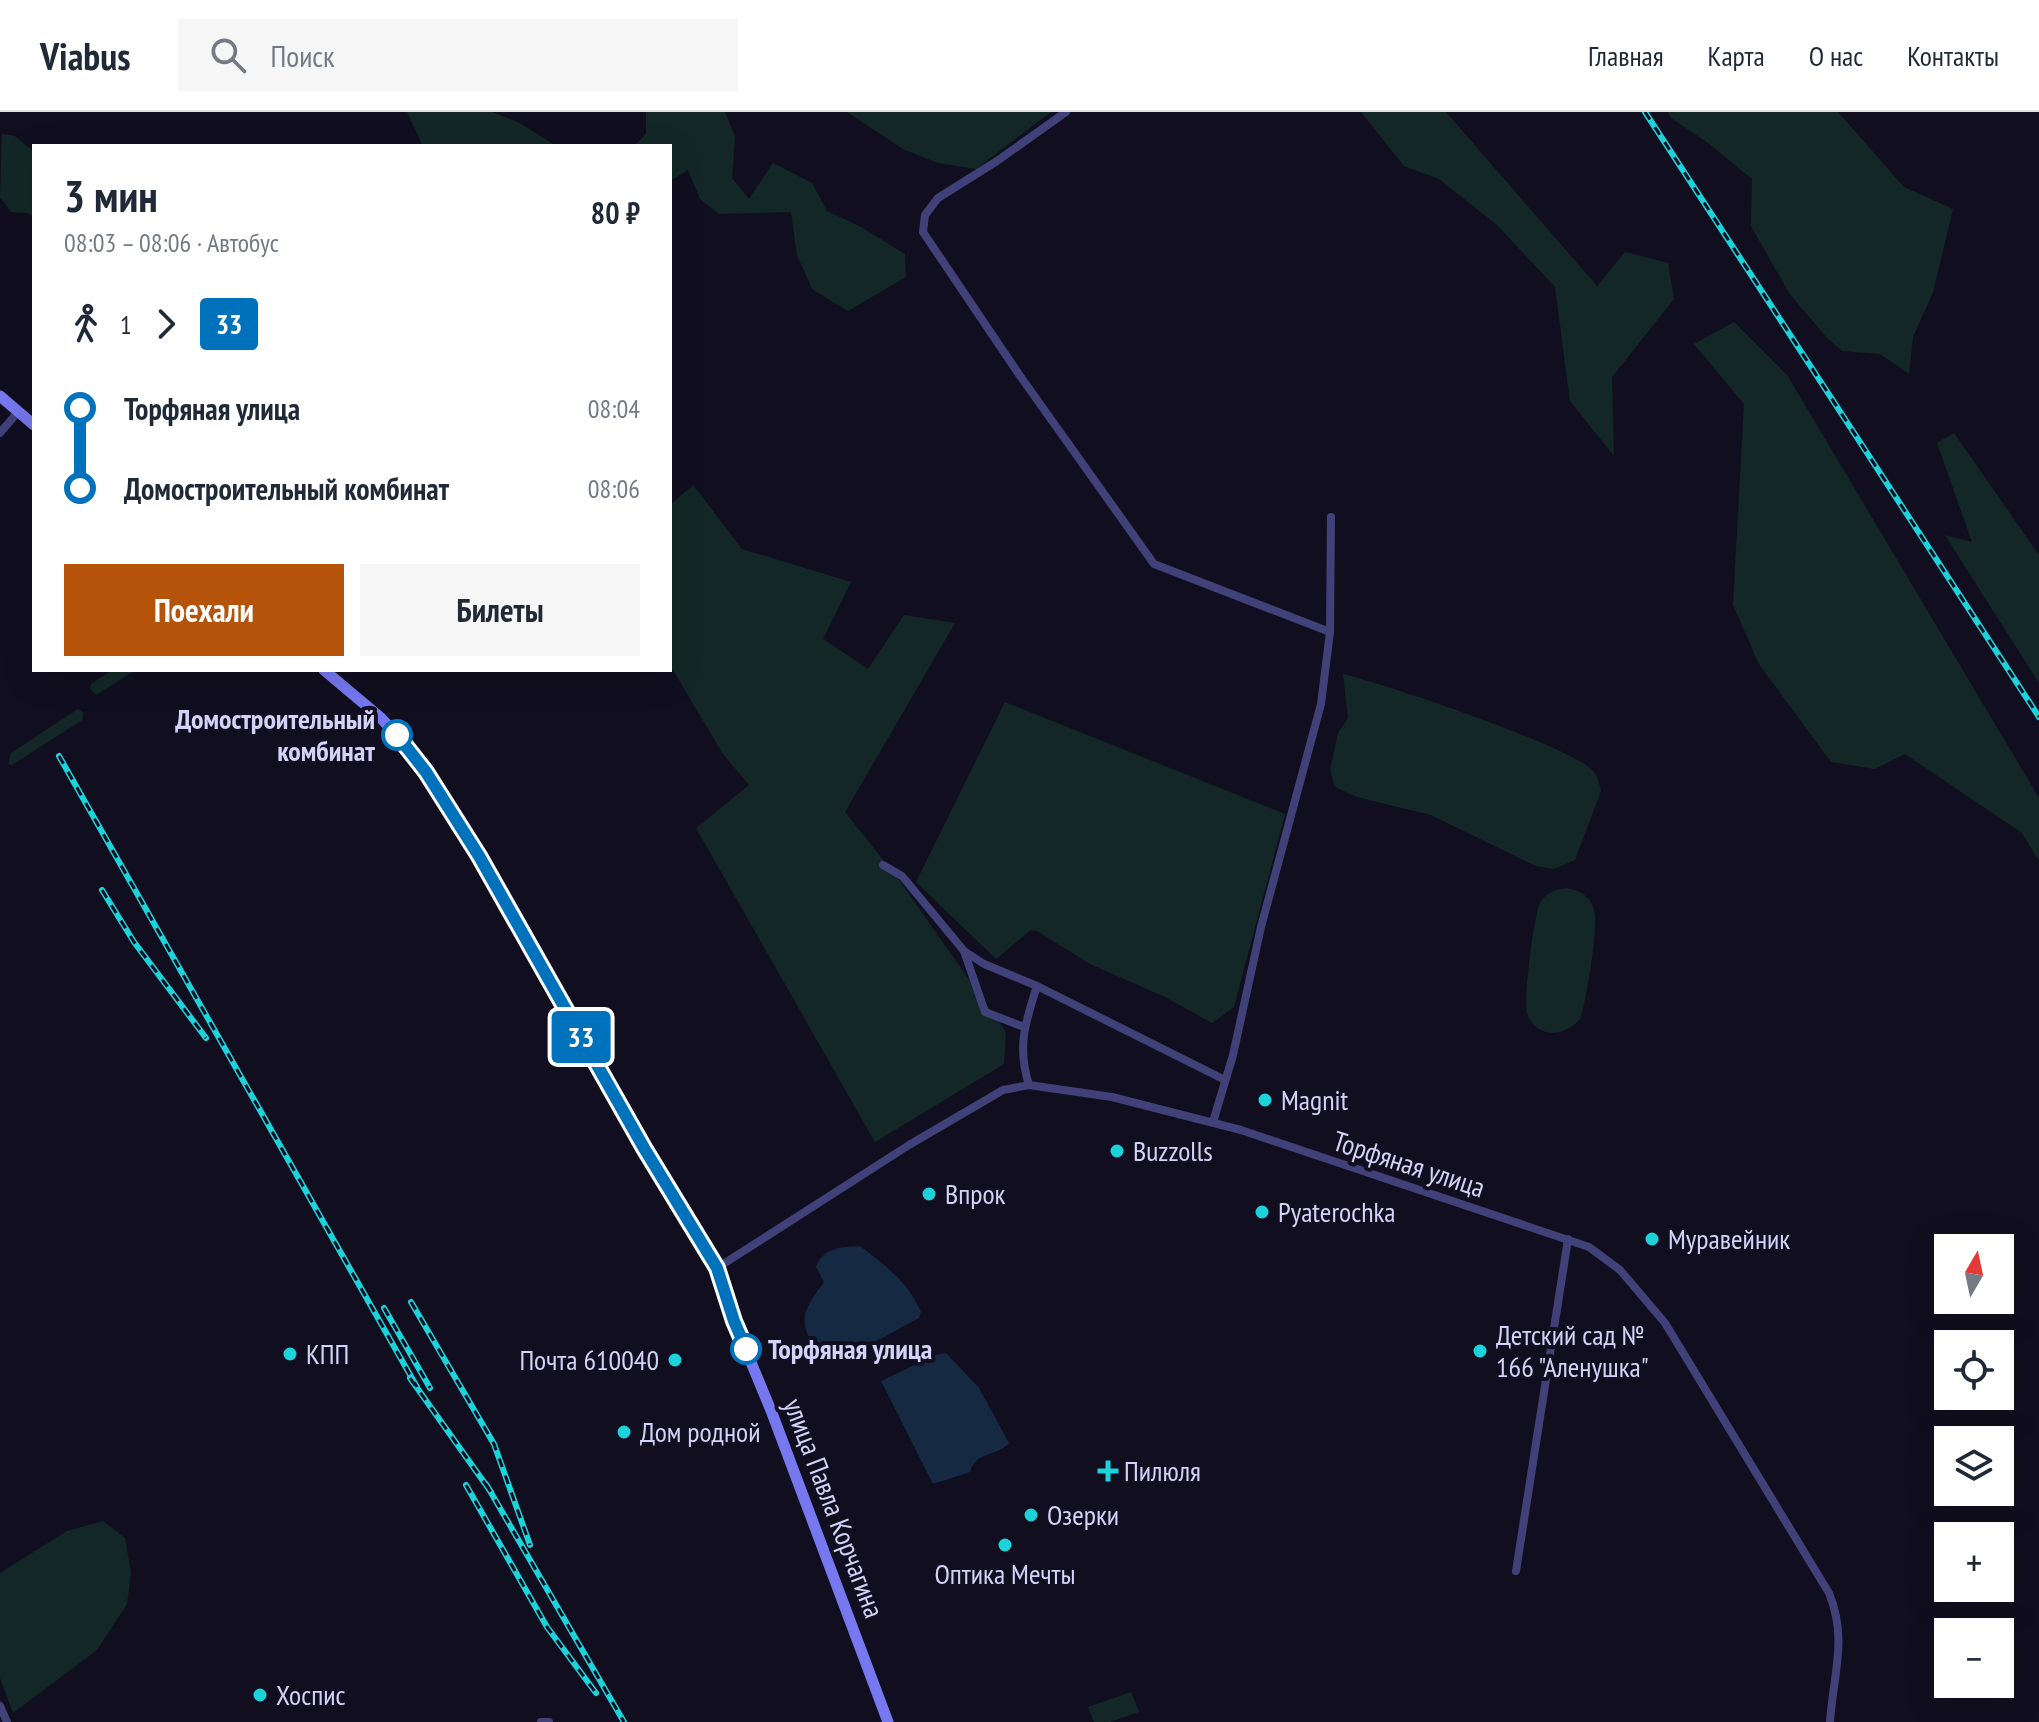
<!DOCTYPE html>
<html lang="ru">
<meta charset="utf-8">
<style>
:root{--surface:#fff;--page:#f6f6f7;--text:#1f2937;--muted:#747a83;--line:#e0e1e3;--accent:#b45309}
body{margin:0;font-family:"PT Sans Narrow",sans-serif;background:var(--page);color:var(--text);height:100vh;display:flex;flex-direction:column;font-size:30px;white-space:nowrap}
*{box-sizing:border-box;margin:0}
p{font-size:26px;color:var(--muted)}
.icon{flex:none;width:44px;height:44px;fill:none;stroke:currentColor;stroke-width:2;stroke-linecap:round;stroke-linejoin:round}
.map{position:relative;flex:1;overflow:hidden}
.sheet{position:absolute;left:32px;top:32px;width:640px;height:528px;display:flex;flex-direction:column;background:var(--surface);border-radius:0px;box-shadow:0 8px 32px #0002}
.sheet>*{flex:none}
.badge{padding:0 16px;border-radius:6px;font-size:28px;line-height:52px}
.needle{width:52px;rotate:9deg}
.fabs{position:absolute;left:1934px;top:1122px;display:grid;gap:16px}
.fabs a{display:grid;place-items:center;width:80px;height:80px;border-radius:0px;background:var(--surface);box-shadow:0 8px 32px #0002;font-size:40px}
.map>.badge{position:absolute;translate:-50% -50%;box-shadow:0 0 0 4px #fff}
.legs{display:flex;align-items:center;gap:12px;height:88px;padding:0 32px;font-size:26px}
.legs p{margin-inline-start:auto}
.overview{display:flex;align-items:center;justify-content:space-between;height:136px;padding:0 32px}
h1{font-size:44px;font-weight:800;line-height:60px}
.primary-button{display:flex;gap:16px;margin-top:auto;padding:16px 32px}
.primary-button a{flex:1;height:92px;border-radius:0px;background:var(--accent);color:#fff;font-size:32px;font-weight:800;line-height:92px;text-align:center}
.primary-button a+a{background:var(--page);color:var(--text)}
ul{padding:0 32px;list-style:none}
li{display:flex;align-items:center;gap:28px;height:80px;font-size:30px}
li i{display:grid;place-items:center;width:12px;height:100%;margin:0 10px;background:currentColor}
li i::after{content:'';width:20px;height:20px;margin:-10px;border:6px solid;border-radius:50%;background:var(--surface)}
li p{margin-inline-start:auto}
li:first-child i{background:linear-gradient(#0000 50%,currentColor 0)}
li:last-child i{background:linear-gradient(currentColor 50%,#0000 0)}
header{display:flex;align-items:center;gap:48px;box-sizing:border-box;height:112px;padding:0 40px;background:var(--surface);border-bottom:2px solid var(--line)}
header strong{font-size:38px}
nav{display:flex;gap:44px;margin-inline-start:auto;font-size:28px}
.search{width:560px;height:72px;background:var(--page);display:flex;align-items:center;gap:20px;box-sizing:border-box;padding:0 28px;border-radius:0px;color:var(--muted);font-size:30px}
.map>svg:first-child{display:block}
</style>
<header>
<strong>Viabus</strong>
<div class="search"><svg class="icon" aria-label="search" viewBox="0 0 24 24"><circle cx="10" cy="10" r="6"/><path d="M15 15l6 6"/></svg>Поиск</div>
<nav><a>Главная</a><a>Карта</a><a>О нас</a><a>Контакты</a></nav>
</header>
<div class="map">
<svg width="2039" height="1610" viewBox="0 0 2039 1610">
<rect width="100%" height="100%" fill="#110f1f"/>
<path fill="#132826" d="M 407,0 L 492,0 L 518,10 L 556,34 L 423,34 Z
M 646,0 L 725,0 L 735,24 L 732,66 L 749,87 L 773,51 L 812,71 L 827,99 L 861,115 L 905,142 L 906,165 L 848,199 L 812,177 L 797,143 L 791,100 L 719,102 L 700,87 L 688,58 L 670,69 L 670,34 L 634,34 L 646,22 Z
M 847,0 L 1051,0 L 976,57 L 938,51 L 903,37 Z
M 1361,0 L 1446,0 L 1597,174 L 1625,140 L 1668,151 L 1674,187 L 1612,265 L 1614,344 L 1570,289 L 1555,175 L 1497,113 L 1439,67 L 1404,54 Z
M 1668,0 L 1838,0 L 1904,75 L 1953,97 L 1933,180 L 1913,225 L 1909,262 L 1880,242 L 1842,239 L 1827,226 L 1789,181 L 1751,114 L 1752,67 L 1708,31 L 1671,6 Z
M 2,22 L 15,24 L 34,40 L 34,105 L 28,101 L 11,100 L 0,85 Z
M 1734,210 L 1787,263 L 2039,686 L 2039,749 L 2022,721 L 1905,642 L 1875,657 L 1831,650 L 1759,552 L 1733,493 L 1744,292 L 1694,232 Z
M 1954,321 L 2039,443 L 2039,571 L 1945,423 L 1972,430 L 1937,331 Z
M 693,373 L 742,437 L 851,470 L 823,527 L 868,557 L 904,503 L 955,511 L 845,700 L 899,768 L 1006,920 L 1004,952 L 875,1030 L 696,716 L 749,673 L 723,642 L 670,553 L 670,393 Z
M 112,558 L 136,558 L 96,583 L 90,576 L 91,572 Z
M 1343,562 C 1382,571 1577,636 1595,661 C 1598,666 1600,674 1601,679 L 1575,748 L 1554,757 L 1536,754 L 1431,703 L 1357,685 L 1335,675 L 1330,658 L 1338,621 L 1348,606 Z
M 1005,590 L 1285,702 L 1234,895 L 1212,911 L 1165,885 L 1090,852 L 1037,819 L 1031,818 L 996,847 L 916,770 Z
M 78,597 L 84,601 L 82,608 L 12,653 L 8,652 L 11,641 Z
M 1566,776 C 1579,778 1591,784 1594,798 C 1599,817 1586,885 1581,906 C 1566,925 1536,928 1527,901 C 1523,889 1534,803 1540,791 C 1545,781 1556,777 1566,776 Z
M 103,1409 L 125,1426 L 131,1461 L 127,1492 L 97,1538 L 13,1601 L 0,1566 L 0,1461 L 67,1419 Z
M 1131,1580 L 1139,1600 L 1110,1610 L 1094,1610 L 1088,1595 Z"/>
<path fill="#152943" d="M 860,1134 C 885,1153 908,1170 921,1200 L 919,1206 C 893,1219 848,1250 818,1245 C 799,1207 800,1203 824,1170 L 816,1155 C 823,1135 842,1135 860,1134 Z
M 946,1241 L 979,1276 L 1009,1331 C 996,1345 976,1339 970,1360 L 933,1372 L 881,1269 L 935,1243 Z"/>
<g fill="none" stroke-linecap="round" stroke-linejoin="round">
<path stroke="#404178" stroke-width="8" d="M 1066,0 L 997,49 L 938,86 L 925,103 L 923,120 L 1018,261 L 1154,452 L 1330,520
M 0,321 L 18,300
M 883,753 L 902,764 L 964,839 L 985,900 L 1024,915
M 964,839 L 984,852 L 1037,874
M 1029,973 C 1017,935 1025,911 1037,874 L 1225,968
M 1213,1010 L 1233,943 L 1261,815 L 1321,592 L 1330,520 L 1331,405
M 717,1156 L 909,1033 L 1003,978 L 1029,973 L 1112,985 L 1241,1018 L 1589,1135 L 1620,1158 L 1665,1211 L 1829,1481 C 1848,1527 1833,1563 1830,1610
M 1516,1459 L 1568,1127
M 0,1594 L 7,1610
M 541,1610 L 549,1610"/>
<path stroke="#7578ee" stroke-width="11" d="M 0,284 L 34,313
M 324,558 L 381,606 L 410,638 L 426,660 L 479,744 L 644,1036 L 717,1156 L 734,1209 L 772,1301 L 888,1610"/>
<defs>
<path id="rail" d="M 1645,0 L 2039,605
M 59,644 L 417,1275
M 102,778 L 134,830 L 206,926
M 411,1190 L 494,1332 L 530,1433
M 384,1196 L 430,1276
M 410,1266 L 491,1380
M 486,1372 L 624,1610
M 466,1373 L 547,1515 L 596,1581"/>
</defs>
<use href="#rail" stroke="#1cd3dc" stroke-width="6"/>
<use href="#rail" stroke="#110f1f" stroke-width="3" stroke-dasharray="9" stroke-linecap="butt"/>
</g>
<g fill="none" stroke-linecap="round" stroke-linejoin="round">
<defs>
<path id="line-1" d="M 397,623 L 426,660 L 479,744 L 644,1036 L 717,1156 L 734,1209 L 746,1237"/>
</defs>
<use href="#line-1" stroke="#fff" stroke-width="18"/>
<use href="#line-1" stroke="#0072bc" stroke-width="12"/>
</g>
<g fill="#fff" stroke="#0072bc" stroke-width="4">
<circle cx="397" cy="623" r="14"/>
<circle cx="746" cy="1237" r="14"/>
</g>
<g fill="#1cd3dc" stroke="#110f1f" stroke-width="3">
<circle cx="1265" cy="988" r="8"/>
<circle cx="1117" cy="1039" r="8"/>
<circle cx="929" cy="1082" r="8"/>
<circle cx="1262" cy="1100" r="8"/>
<circle cx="1652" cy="1127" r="8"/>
<circle cx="1480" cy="1239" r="8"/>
<circle cx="290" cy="1242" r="8"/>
<circle cx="675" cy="1248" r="8"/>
<circle cx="624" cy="1320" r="8"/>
<path d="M1104 1347h8v8h8v8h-8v8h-8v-8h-8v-8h8z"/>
<circle cx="1031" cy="1403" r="8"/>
<circle cx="1005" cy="1433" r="8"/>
<circle cx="260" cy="1583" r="8"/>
</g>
<g text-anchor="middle" stroke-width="8" stroke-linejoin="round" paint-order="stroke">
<g font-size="28" font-weight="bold" fill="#d5d2f9" stroke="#110f1f" text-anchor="end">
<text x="375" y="617">Домостроительный<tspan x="375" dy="32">комбинат</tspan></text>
<text x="768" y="1247" text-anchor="start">Торфяная улица</text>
</g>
<g font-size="28" fill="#d5d2f9" stroke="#110f1f" text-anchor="start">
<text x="1281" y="998">Magnit</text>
<text x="1133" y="1049">Buzzolls</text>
<text x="945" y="1092">Впрок</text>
<text x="1278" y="1110">Pyaterochka</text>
<text x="1668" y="1137">Муравейник</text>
<text x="1496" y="1233">Детский сад №<tspan x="1496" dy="32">166 "Аленушка"</tspan></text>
<text x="306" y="1252">КПП</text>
<text x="659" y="1258" text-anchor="end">Почта 610040</text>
<text x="640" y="1330">Дом родной</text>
<text x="1124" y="1369">Пилюля</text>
<text x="1047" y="1413">Озерки</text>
<text x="1005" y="1472" text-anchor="middle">Оптика Мечты</text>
<text x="276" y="1593">Хоспис</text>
</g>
<g font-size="28" fill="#d5d2f9" stroke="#110f1f">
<text transform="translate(1409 1052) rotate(18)" y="10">Торфяная улица</text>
<text transform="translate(834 1396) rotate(69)" y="10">улица Павла Корчагина</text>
</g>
</g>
</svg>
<div class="fabs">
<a><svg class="needle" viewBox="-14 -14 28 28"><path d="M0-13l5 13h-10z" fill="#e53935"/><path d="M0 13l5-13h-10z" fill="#747a83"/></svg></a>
<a><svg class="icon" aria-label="locate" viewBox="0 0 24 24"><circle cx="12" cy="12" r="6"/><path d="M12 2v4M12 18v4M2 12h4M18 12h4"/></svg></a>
<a><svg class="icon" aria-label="layers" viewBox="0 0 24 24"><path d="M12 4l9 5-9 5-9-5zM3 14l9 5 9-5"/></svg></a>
<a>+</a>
<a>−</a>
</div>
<b class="badge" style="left:581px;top:925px;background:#0072bc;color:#fff">33</b>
<section class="sheet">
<div class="overview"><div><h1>3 мин</h1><p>08:03 – 08:06 · Автобус</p></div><b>80 ₽</b></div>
<div class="legs"><svg class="icon" aria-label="walk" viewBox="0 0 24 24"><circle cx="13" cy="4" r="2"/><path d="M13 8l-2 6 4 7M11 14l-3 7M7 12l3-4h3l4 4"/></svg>1<svg class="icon" aria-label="forward" viewBox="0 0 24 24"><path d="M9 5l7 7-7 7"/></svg><b class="badge" style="background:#0072bc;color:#fff">33</b></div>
<ul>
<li><i style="color:#0072bc"></i><b>Торфяная улица</b><p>08:04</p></li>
<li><i style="color:#0072bc"></i><b>Домостроительный комбинат</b><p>08:06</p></li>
</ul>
<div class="primary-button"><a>Поехали</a><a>Билеты</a></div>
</section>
</div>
